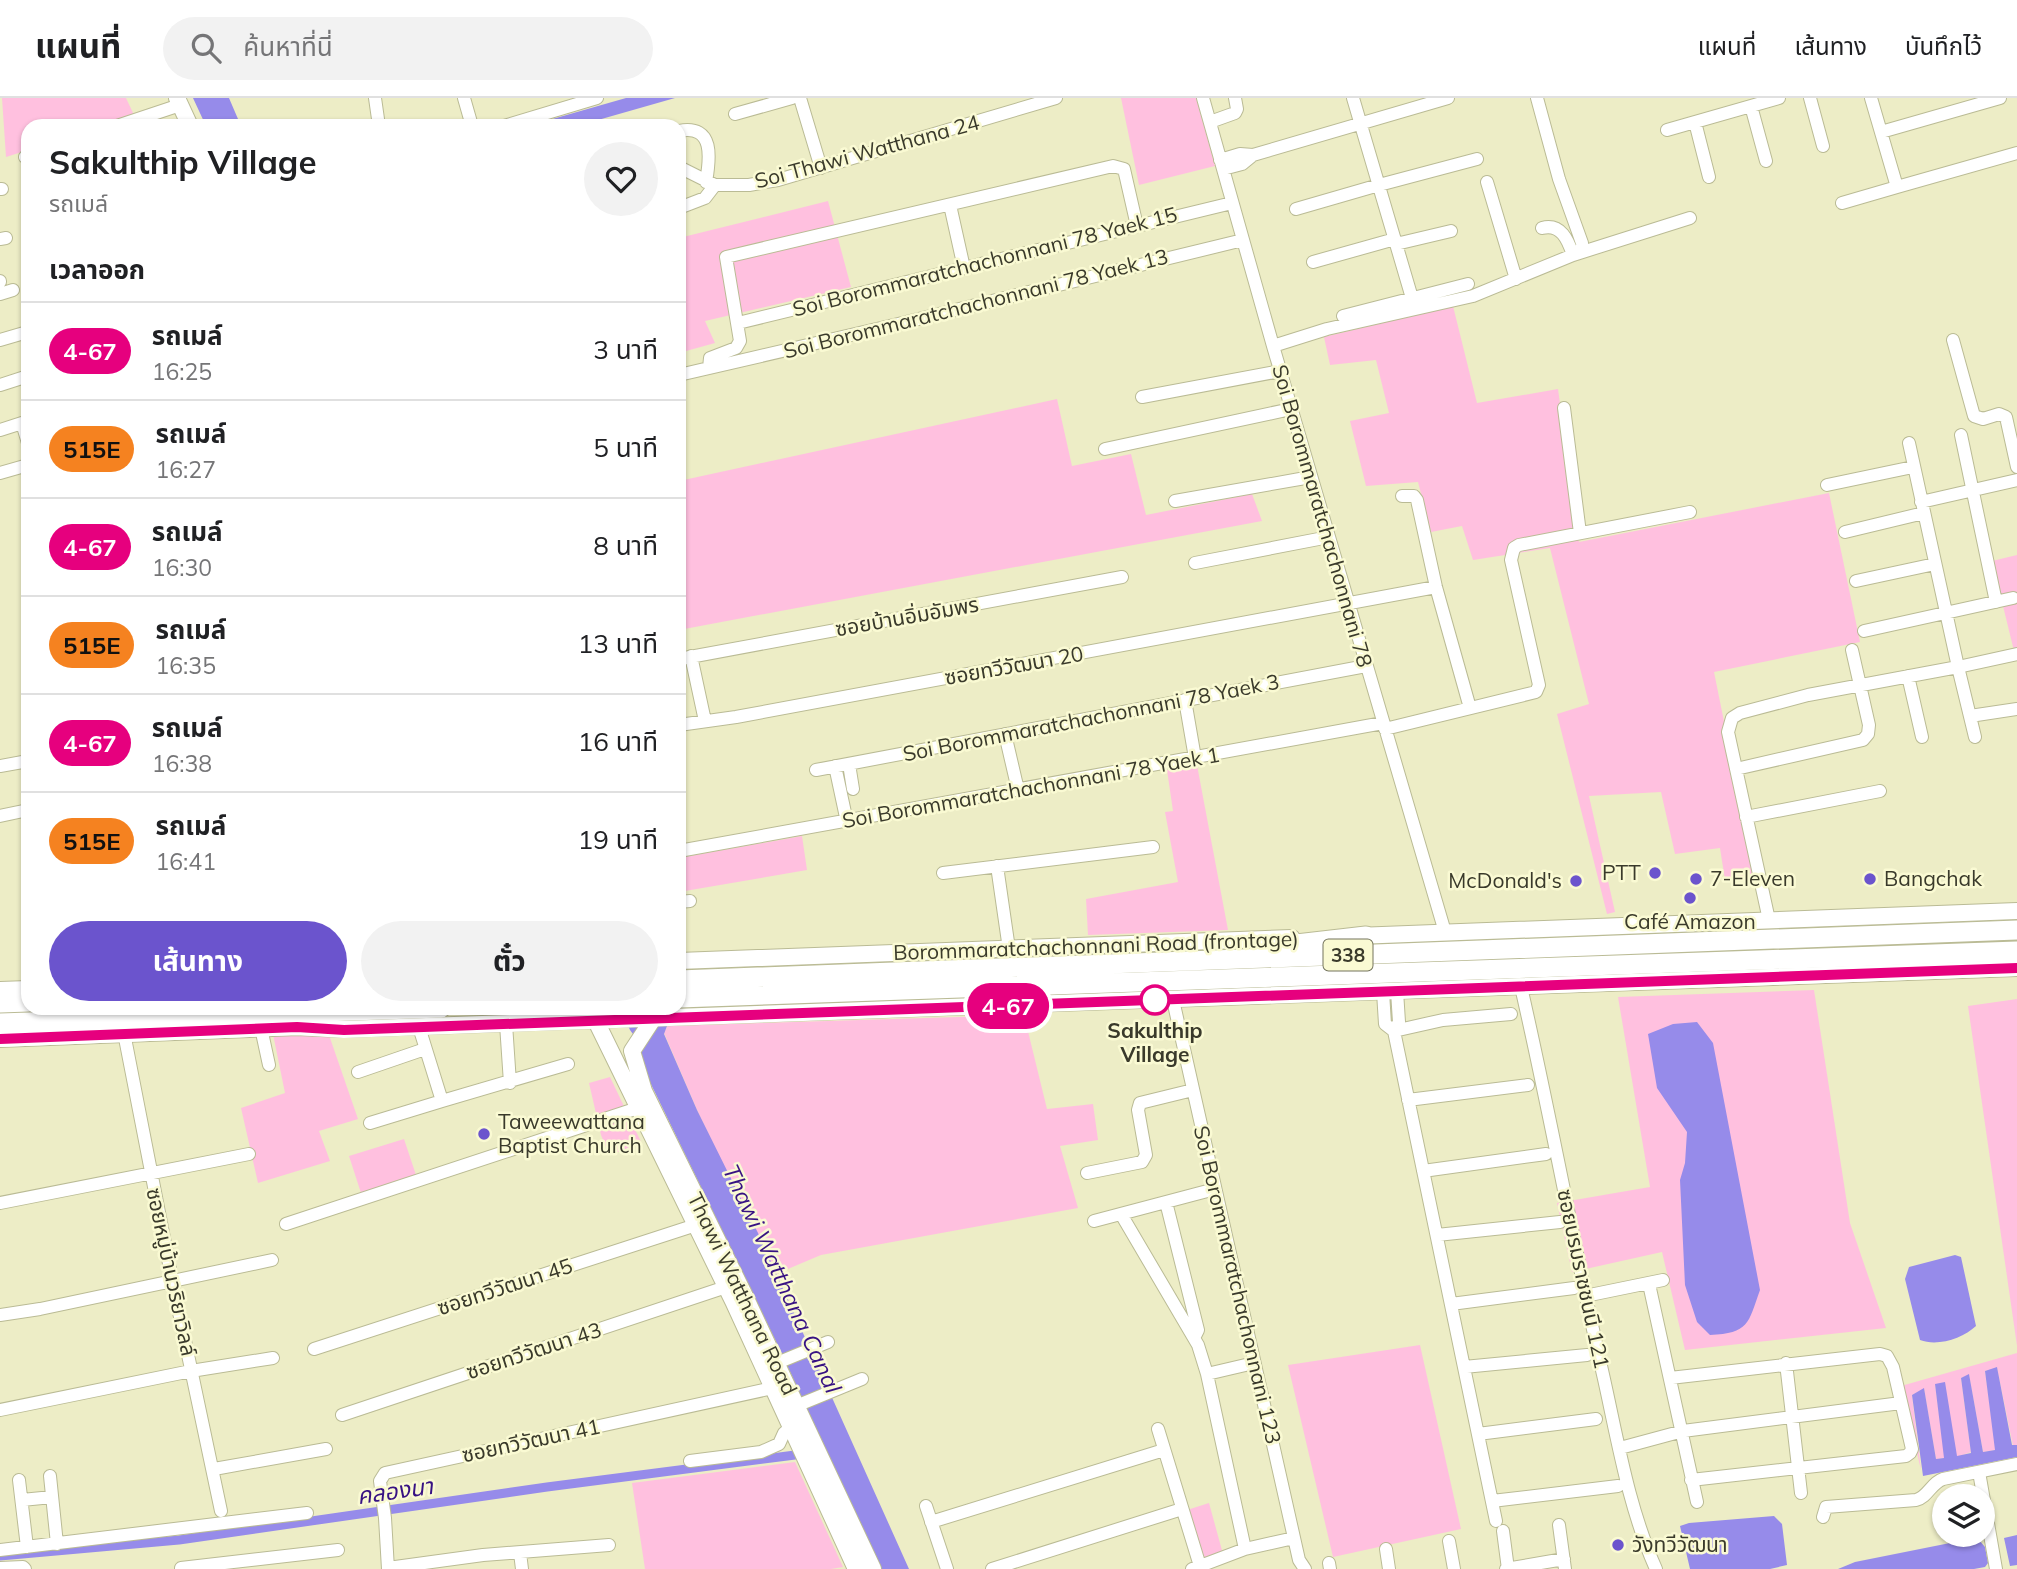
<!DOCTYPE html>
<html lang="th">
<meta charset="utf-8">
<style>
:root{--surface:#fff;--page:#f2f2f2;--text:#202124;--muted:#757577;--line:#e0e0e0;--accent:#6b54cd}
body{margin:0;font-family:Mulish,"Noto Sans Thai",sans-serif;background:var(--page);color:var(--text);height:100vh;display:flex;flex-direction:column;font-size:26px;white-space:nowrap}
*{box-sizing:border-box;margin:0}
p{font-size:23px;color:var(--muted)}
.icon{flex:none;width:38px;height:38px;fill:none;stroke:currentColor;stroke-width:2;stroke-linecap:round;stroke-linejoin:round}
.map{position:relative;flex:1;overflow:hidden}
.sheet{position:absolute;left:21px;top:21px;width:665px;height:896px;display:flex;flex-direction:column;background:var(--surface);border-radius:21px;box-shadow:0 2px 5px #0004}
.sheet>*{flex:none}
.badge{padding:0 14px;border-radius:23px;font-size:24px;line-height:46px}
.controls{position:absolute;left:1932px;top:1386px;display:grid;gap:14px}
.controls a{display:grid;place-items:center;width:63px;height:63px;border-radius:50%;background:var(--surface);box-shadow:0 2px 5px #0004;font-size:35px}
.map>.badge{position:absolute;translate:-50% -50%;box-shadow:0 0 0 4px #fff}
h2{padding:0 28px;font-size:26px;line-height:63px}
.round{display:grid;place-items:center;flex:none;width:74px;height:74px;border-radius:37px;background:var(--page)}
.summary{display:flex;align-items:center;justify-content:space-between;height:119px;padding:0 28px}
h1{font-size:33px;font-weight:700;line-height:52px}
.primary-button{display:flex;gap:14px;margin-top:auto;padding:14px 28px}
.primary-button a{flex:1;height:80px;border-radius:42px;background:var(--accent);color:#fff;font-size:28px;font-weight:700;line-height:80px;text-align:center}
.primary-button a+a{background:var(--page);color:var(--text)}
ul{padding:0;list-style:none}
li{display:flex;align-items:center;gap:21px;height:98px;padding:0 28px;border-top:2px solid var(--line)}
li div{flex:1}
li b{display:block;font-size:26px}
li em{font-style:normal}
li .badge{min-width:77px;font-weight:700;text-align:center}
header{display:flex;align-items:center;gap:42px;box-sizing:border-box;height:98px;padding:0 35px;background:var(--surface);border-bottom:2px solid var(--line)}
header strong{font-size:33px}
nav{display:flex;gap:38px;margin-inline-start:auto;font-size:24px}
.search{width:490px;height:63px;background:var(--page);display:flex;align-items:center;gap:18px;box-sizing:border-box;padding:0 24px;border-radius:38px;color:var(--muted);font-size:26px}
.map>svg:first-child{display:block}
</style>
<header>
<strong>แผนที่</strong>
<div class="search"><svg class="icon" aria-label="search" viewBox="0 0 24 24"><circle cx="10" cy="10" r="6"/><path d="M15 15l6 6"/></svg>ค้นหาที่นี่</div>
<nav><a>แผนที่</a><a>เส้นทาง</a><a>บันทึกไว้</a></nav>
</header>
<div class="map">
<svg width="2017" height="1471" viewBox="0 0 2017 1471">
<rect width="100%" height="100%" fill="#ededc6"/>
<path fill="#ffc0df" d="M 2,0 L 126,0 L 134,17 L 100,28 L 28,28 L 28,52 L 6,59 Z
M 1121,0 L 1196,0 L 1215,68 L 1139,87 Z
M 828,103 L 851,189 L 705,223 L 715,245 L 679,255 L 679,140 Z
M 1453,208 L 1477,305 L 1558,291 L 1579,444 L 1829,395 L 1860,544 L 1714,574 L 1755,777 L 1725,782 L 1720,750 L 1675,756 L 1661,694 L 1589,698 L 1615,814 L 1607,816 L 1557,616 L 1589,606 L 1550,450 L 1473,462 L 1462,428 L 1431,434 L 1418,384 L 1366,388 L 1350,323 L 1389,315 L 1376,262 L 1330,267 L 1324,239 Z
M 1057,301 L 1072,368 L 1131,356 L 1146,417 L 1252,396 L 1262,423 L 679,532 L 679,383 Z
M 2017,457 L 2017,552 L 2014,553 L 1992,463 Z
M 1197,667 L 1228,832 L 1088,837 L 1086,801 L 1178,784 L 1165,714 L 1173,713 L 1167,672 Z
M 802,738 L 807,772 L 679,794 L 679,760 Z
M 1814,892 L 1850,1125 L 1886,1230 L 1685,1252 L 1662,1154 L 1572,1174 L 1557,1105 L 1650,1089 L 1618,899 Z
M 2017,901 L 2017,1248 L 1968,908 Z
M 1024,917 L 1047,1011 L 1093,1006 L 1098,1042 L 1060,1048 L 1078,1110 L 821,1157 L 776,1176 L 697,1012 L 664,935 L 667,928 Z
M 273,936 L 329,937 L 358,1021 L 319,1033 L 330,1063 L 258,1085 L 241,1010 L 285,995 Z
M 610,979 L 642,1046 L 609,1057 L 601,1037 L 589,985 Z
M 404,1041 L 416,1077 L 361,1095 L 349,1058 Z
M 1420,1247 L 1461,1431 L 1333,1459 L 1288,1267 Z
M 2017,1255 L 2017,1347 L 2013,1348 L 1997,1270 L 1985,1273 L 1996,1352 L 1983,1354 L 1969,1277 L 1961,1280 L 1971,1354 L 1957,1359 L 1935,1286 L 1945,1360 L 1936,1361 L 1924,1291 L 1912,1297 L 1921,1372 L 1901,1288 Z
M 795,1364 L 843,1469 L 831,1471 L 645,1471 L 632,1385 Z
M 1209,1405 L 1223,1456 L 1203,1464 L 1187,1412 Z"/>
<path fill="#968bea" d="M 193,0 L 229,0 L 241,28 L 206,28 Z
M 626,0 L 675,0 L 577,28 L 528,28 Z
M 620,910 L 661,910 L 667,928 L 664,936 L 697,1012 L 759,1137 L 909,1471 L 879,1471 L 782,1256 L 646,976 L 641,961 L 641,947 L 630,932 Z
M 1697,924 L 1713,945 L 1760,1192 C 1748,1226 1749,1235 1710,1237 L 1697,1224 L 1685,1187 L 1680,1082 L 1685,1065 L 1687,1034 L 1657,990 L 1648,936 L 1673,926 Z
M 1955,1157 L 1961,1159 L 1976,1228 C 1963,1240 1938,1249 1920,1242 L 1905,1181 L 1909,1169 Z
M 1997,1269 L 2012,1347 L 2017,1347 L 2017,1359 L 1923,1378 L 1912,1297 L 1924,1290 L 1936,1361 L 1944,1360 L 1935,1286 L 1945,1284 L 1957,1358 L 1971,1355 L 1961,1280 L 1969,1276 L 1983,1354 L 1995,1352 L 1985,1273 Z
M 1774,1418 L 1782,1426 L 1787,1467 L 1770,1471 L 1690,1471 L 1680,1428 L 1689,1425 Z
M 2017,1437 L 2017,1467 L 2010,1468 L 2004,1440 Z
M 1965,1442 L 1979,1442 L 1985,1449 L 1988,1465 L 1985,1469 L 1974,1471 L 1838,1471 L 1855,1464 Z"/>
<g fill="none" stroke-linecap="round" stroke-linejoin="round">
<path stroke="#968bea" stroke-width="9" d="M 0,1458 L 179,1442 L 547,1389 L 795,1357"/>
<defs>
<path id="minor" d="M 375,0 L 379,28
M 464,0 L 472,28
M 800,0 L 821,70
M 1203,0 L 1273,248 L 1445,834
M 1353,0 L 1412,200
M 1537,0 L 1559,81 L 1582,145 L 1582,154
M 1810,0 L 1823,48
M 1871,0 L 1897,89 L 2017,55
M 1751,8 L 1766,63
M 735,16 L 792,0
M 1210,24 L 1235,15 L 1237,11 L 1235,0
M 1695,24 L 1709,79
M 117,28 L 180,7
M 504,28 L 597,0
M 1667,32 L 1779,0
M 679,33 C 715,26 710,61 706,84
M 1881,34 L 2000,0
M 25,59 L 28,58
M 1220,62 L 1240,56 L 1253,57 L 1448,0
M 679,69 L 715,87 L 749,87 L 778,82 L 1056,0
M 1223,71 L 1242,66 L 1253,57
M 1487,84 L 1516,181
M 0,91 L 2,91
M 1842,105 L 1897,89
M 950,107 L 964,170
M 679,110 L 705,100 L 715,87
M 1296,111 L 1379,87 L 1477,61
M 1542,130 C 1561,125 1568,142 1573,157
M 0,141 L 6,140
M 1396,146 L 1451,133
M 1313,164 L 1395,141
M 0,184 L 0,183
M 0,196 L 13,192
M 1343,218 L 1468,186
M 738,225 L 1232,105
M 0,242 L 24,235
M 1953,242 L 1974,318 L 1983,321 L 1999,316 L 2006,319 L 2017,369
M 1273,248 L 1327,231 L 1473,198 L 1573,157 L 1690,120
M 709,270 L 710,260 L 736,250 L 740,243 L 726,159 L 1113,68 L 1124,71 L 1137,128
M 679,277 L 894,227 L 1243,142
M 0,287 L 28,278
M 1142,299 L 1280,273
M 1564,310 L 1580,435
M 0,332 L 22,325 L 28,345
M 1961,337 L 1996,504
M 1105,351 L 1291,311
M 0,375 L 28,367
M 1827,387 L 1913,369
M 1402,398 L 1414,398 L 1417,402 L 1436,489 L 1470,610
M 1175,403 L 1311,379
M 1921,404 L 2017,382
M 1845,434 L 1924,415
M 1195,465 L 1329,439
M 1856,483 L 1935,466
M 1864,533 L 2013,500
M 691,558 L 705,623
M 679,561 L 1122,479
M 1908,578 L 1922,639
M 1185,602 L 1195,660
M 1970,618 L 2017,611
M 679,627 L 736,619 L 1436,489
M 1385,631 L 1536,594 L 1539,587 L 1511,462 L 1514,450 L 1519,447 L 1690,414
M 1005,636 L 1018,692
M 1975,639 L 1958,569 L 2017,556
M 849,666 L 853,691
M 0,668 L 28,663
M 835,668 L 847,724
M 1736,671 L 1863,642 L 1868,636 L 1869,627 L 1852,552
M 816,672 L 1366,568
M 0,718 L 28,712
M 1746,719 L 1880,693
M 679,753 L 1383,625
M 997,768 L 1009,851
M 943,775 L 1153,749
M 679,804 L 690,803
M 1769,822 L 1728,634 L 1732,620 L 1740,615 L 1808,597 L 1958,569 L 1909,345
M 1521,889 C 1551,1019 1574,1150 1604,1281 C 1618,1344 1629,1411 1656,1471
M 1383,894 L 1385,926 L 1394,933 L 1399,924 L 1397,893
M 1173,902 L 1299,1462 L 1305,1471
M 506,926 L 510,985
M 419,929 L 442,1003 L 568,966
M 261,930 L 269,967
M 124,935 L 172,1181 L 221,1413
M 358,974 L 425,951
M 1408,1002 L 1528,987
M 370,1025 L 442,1003
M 1423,1073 L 1546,1056
M 1087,1075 L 1142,1064 L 1146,1057 L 1138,1012 L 1140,1005 L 1193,992
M 1166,1104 L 1198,1232 L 1194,1240
M 0,1105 L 249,1056
M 1121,1116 L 1198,1247 L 1207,1276 L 1245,1451
M 1094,1123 L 1215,1091
M 286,1126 L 638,1010
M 1437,1137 L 1560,1124
M 1649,1186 L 1697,1404
M 1585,1198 L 1663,1182
M 1451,1206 L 1574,1190
M 0,1217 L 40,1211 L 272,1162
M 314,1251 L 696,1127
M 777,1265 L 828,1244
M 1786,1265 L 1801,1395
M 1464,1269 L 1587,1257
M 1207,1276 L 1254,1265
M 1670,1280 L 1880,1256 L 1887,1258 L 1893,1269 L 1912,1351 L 1910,1355 L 1906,1358 L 1691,1382
M 796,1308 L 862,1281
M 0,1312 L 191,1273 L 273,1260
M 342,1317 L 726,1189
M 1158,1331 L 1200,1468
M 1478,1336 L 1596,1321
M 1620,1350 L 1683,1333 L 1901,1305
M 690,1363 L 761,1354 L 779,1346 L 784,1335 L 791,1329
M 214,1371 L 326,1351
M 1979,1374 L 1996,1471
M 50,1378 L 57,1446
M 19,1382 L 27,1449
M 22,1402 L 52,1399
M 1492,1403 L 1618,1388
M 926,1408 L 947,1471
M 1823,1419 L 1826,1409 L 1916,1402 C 1928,1399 1931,1385 1943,1381 L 2017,1366
M 1496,1423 L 1394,933 L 1443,922 L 1511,916
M 931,1424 L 1164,1352
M 1559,1427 L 1565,1471
M 1503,1433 L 1508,1471
M 1449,1443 L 1454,1471
M 1386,1451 L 1389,1471
M 0,1452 L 307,1415
M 520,1455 L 522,1471
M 1329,1465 L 1330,1471
M 0,1470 L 23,1469 L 25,1471
M 181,1470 L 338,1452
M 388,1470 L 483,1457 L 609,1447
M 388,1471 L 385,1420 L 380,1383 L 385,1375 L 773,1290
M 992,1471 L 1182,1411
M 1192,1471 L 1245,1451 L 1294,1440
M 1506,1471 L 1564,1461"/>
<path id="major" d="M 177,0 L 190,28
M 1356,838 L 2017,813
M 679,863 L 1292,840
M 0,892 L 28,891
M 653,921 L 632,953 L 644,993 L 743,1194 L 873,1471
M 596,923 L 733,1203 L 856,1471
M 0,941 L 297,929 L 344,931 L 2017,870"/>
<path id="highway" d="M 1279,848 L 1366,838
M 679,882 L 2017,832
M 679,900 L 2017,853
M 0,905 L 28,904
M 0,925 L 441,910"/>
</defs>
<use href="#minor" stroke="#babb95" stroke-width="14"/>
<use href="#major" stroke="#babb95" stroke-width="18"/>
<use href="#highway" stroke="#babb95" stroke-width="21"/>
<use href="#minor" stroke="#fff" stroke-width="12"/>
<use href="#major" stroke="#fff" stroke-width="16"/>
<use href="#highway" stroke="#fff" stroke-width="19"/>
</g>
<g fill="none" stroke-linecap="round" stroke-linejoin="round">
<defs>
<path id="line" d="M 0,941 L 297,929 L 344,932 L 2017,870"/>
</defs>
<use href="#line" stroke="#fff" stroke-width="16"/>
<use href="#line" stroke="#e6007e" stroke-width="10"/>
</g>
<g fill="#6b54cd" stroke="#fafad3" stroke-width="2.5">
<circle cx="1655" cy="775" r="7"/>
<circle cx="1696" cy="781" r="7"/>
<circle cx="1870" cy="781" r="7"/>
<circle cx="1576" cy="783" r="7"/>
<circle cx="1690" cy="800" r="7"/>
<circle cx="484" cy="1036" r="7"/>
<circle cx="1618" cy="1447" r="7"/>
</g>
<circle fill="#fff" stroke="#e6007e" stroke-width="3.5" cx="1155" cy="902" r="14"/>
<g text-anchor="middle" stroke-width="5" stroke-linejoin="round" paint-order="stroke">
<rect fill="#fafad3" stroke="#74745d" stroke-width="2" x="1323.5" y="841.5" width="49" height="31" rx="5"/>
<g font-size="19" font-weight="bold" fill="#3a3a2b">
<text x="1348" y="864">338</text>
</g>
<g font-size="21" fill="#3a3a2b" stroke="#fafad3">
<text transform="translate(867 54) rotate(-15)" y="7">Soi Thawi Watthana 24</text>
<text transform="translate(985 164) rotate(-14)" y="7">Soi Borommaratchachonnani 78 Yaek 15</text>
<text transform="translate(976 206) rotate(-14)" y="7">Soi Borommaratchachonnani 78 Yaek 13</text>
<text transform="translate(1322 418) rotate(74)" y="7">Soi Borommaratchachonnani 78</text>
<text transform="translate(907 519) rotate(-10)" y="7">ซอยบ้านอิ่มอัมพร</text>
<text transform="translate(1014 568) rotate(-10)" y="7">ซอยทวีวัฒนา 20</text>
<text transform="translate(1091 620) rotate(-11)" y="7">Soi Borommaratchachonnani 78 Yaek 3</text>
<text transform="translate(1031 690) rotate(-10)" y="7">Soi Borommaratchachonnani 78 Yaek 1</text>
<text transform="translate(1096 848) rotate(-2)" y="7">Borommaratchachonnani Road (frontage)</text>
<text transform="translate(171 1174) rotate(78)" y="7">ซอยหมู่บ้านวริยาวิลล์</text>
<text transform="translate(1583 1181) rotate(78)" y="7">ซอยบรมราชชนนี 121</text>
<text transform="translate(1237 1187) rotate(77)" y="7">Soi Borommaratchachonnani 123</text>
<text transform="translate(505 1189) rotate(-18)" y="7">ซอยทวีวัฒนา 45</text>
<text transform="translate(742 1196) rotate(64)" y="7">Thawi Watthana Road</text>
<text transform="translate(534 1253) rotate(-18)" y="7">ซอยทวีวัฒนา 43</text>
<text transform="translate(531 1343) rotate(-12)" y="7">ซอยทวีวัฒนา 41</text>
</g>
<g font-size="21" fill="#3a3a2b" stroke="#fafad3" text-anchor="start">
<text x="1641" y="782" text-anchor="end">PTT</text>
<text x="1710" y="788">7-Eleven</text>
<text x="1884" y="788">Bangchak</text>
<text x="1562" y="790" text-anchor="end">McDonald's</text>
<text x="1690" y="831" text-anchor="middle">Café Amazon</text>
<text x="498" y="1031">Taweewattana<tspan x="498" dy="24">Baptist Church</tspan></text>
<text x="1632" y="1454">วังทวีวัฒนา</text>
</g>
<g font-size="21" font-weight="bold" fill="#3a3a2b" stroke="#fafad3">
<text x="1155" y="940">Sakulthip<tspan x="1155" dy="24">Village</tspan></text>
</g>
<g font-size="23" font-style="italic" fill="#371283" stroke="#fafad3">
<text transform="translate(782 1181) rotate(65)" y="8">Thawi Watthana Canal</text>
<text transform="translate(395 1393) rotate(-8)" y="8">คลองนา</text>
</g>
</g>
</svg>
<div class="controls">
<a><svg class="icon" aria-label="layers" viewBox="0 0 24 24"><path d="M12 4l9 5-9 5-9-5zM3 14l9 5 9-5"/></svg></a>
</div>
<b class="badge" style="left:1008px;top:908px;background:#e6007e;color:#fff">4-67</b>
<section class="sheet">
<div class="summary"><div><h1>Sakulthip Village</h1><p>รถเมล์</p></div><a class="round"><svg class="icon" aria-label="heart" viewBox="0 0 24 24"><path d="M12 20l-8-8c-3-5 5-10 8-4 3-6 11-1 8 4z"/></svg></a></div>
<h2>เวลาออก</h2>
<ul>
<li><span class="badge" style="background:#e6007e;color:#fff">4-67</span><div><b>รถเมล์</b><p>16:25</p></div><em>3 นาที</em></li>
<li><span class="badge" style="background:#f58220;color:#111">515E</span><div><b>รถเมล์</b><p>16:27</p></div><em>5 นาที</em></li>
<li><span class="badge" style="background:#e6007e;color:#fff">4-67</span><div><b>รถเมล์</b><p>16:30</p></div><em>8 นาที</em></li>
<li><span class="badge" style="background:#f58220;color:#111">515E</span><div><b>รถเมล์</b><p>16:35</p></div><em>13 นาที</em></li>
<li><span class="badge" style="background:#e6007e;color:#fff">4-67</span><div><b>รถเมล์</b><p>16:38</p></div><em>16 นาที</em></li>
<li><span class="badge" style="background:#f58220;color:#111">515E</span><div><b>รถเมล์</b><p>16:41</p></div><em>19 นาที</em></li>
</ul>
<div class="primary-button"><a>เส้นทาง</a><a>ตั๋ว</a></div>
</section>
</div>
